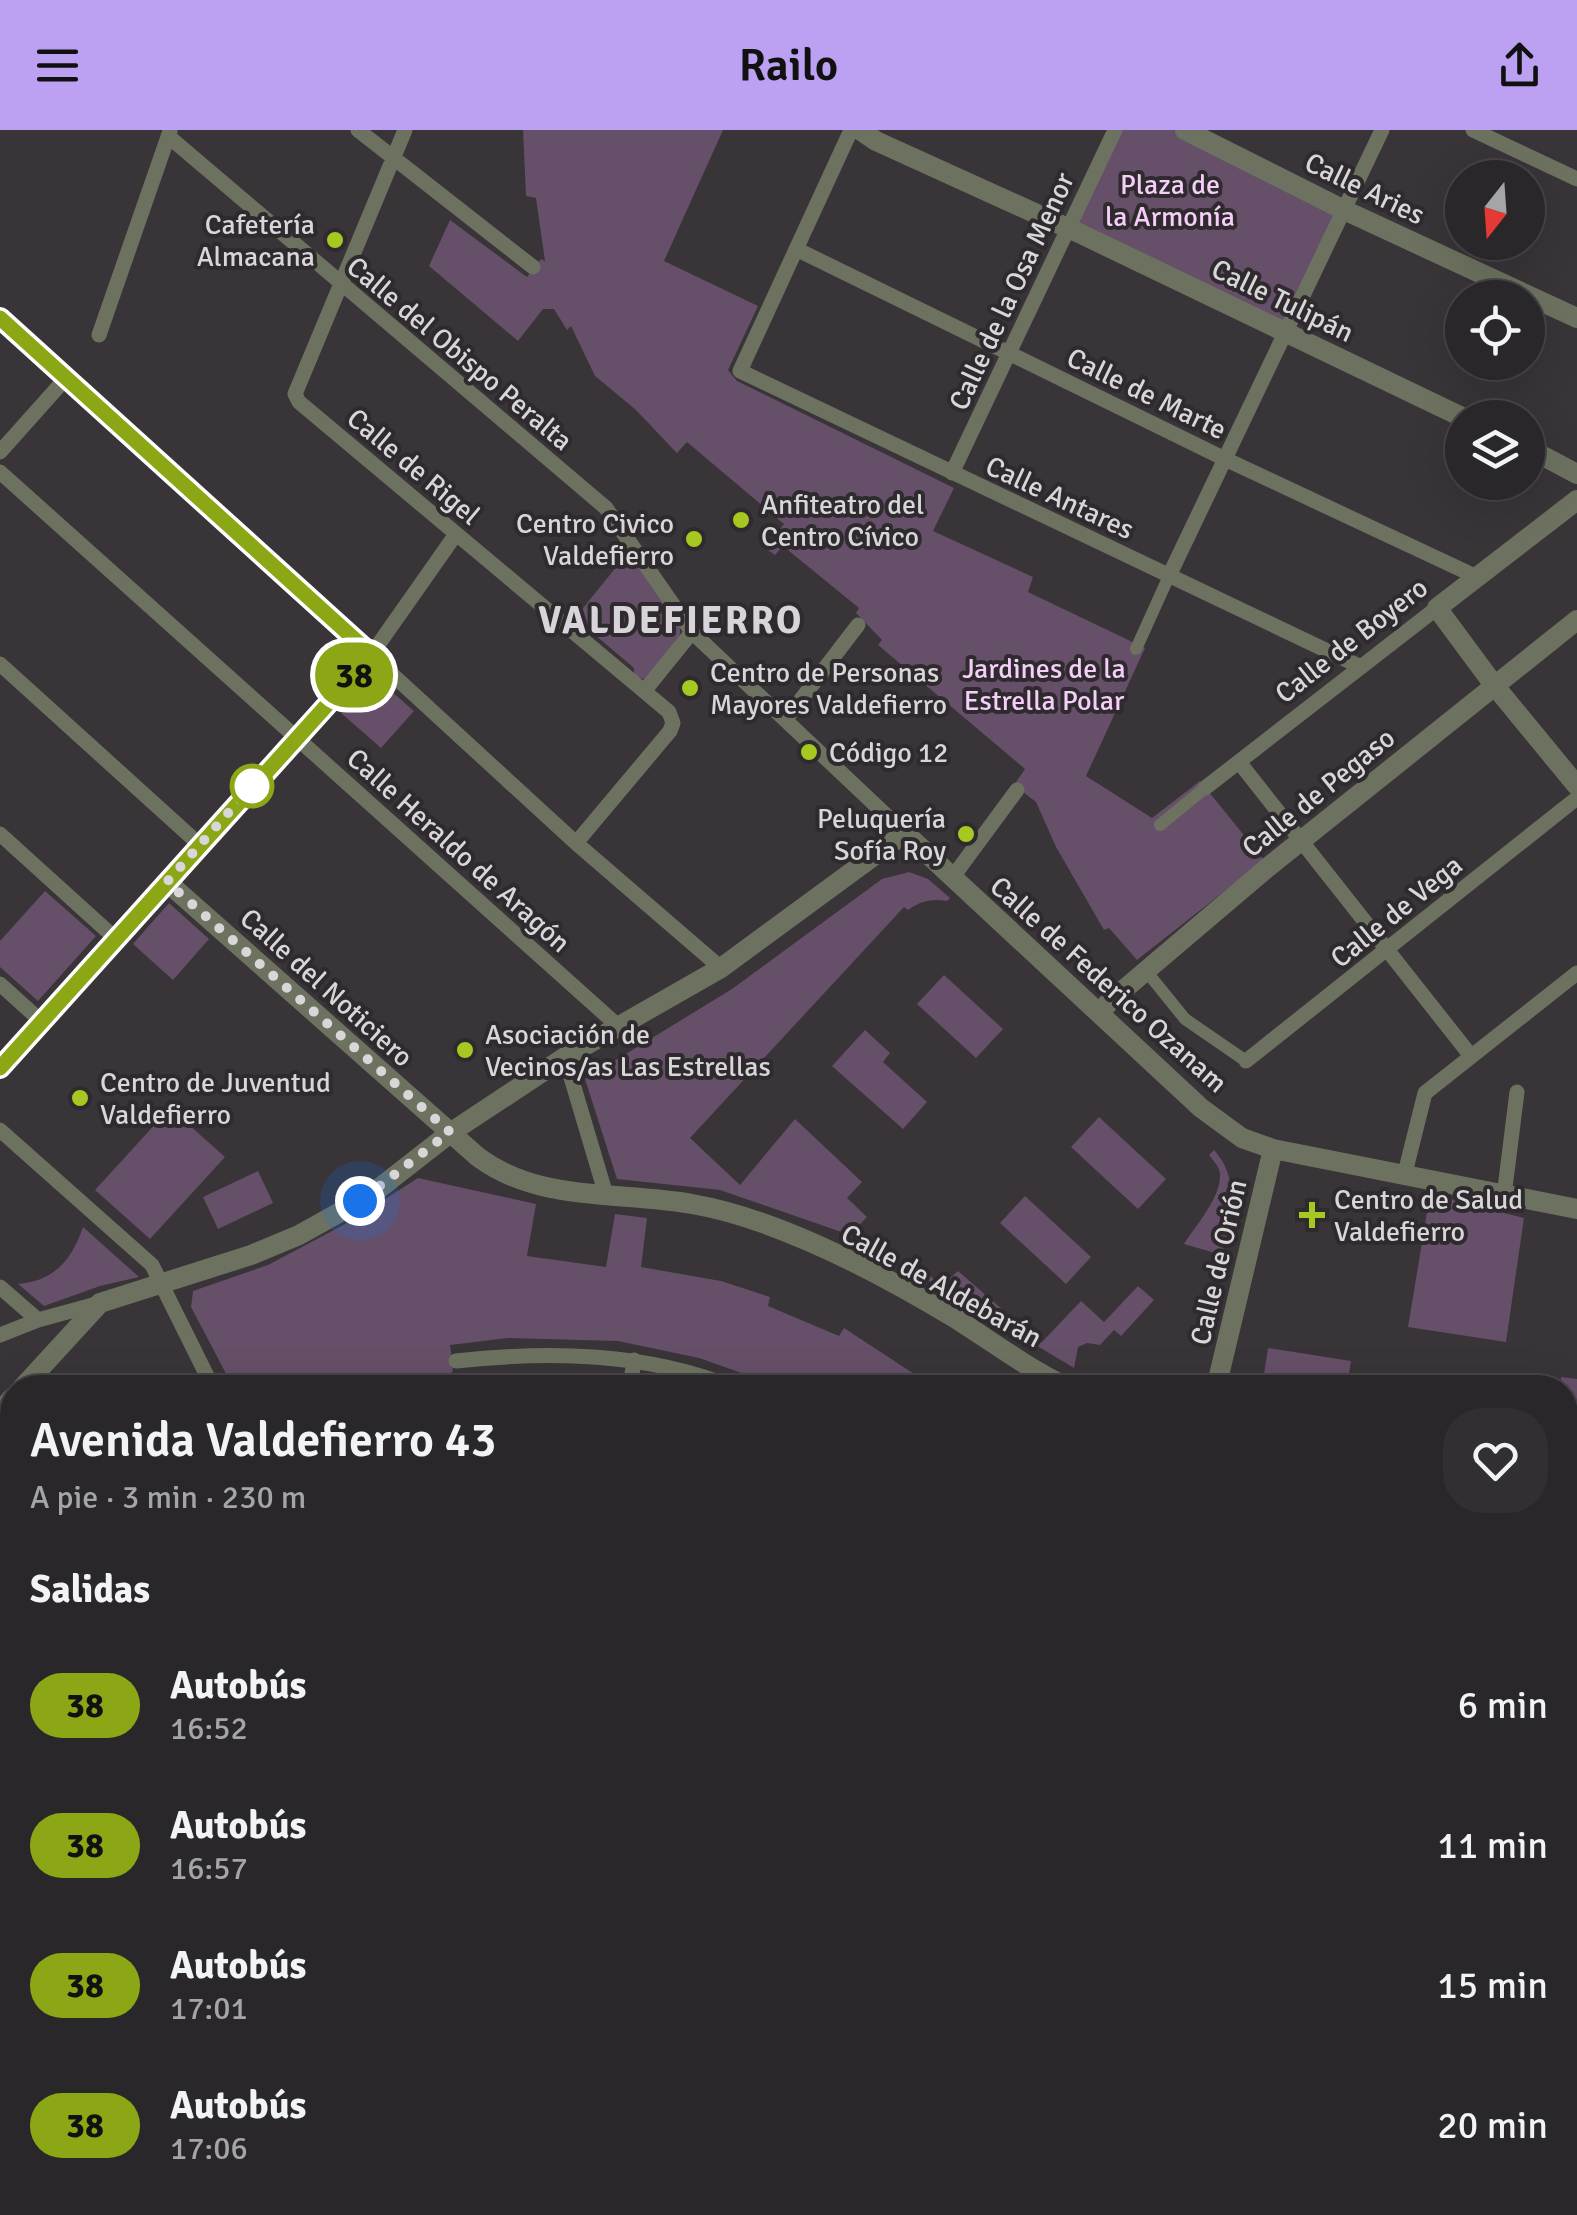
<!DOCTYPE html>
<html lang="es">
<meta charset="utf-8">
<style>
:root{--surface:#2a272a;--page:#322f32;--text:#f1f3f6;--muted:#a5a5a8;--line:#464447;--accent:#bca0f2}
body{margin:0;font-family:Signika,sans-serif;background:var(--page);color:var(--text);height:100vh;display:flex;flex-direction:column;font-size:38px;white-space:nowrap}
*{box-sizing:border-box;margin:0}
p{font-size:32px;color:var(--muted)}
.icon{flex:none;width:55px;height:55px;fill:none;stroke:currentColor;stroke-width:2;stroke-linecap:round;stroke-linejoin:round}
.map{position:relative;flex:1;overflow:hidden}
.panel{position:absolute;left:0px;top:1245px;width:1578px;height:840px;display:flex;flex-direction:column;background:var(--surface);border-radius:40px 40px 0 0;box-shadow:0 10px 40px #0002,0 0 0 2px var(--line)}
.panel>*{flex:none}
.badge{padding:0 20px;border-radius:32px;font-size:35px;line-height:65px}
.needle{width:65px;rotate:197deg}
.tools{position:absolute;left:1445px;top:30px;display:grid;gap:20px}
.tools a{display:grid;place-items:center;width:100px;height:100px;border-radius:50%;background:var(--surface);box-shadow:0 10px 40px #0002,0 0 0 2px var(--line);font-size:50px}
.you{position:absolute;width:50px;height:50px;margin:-25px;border:8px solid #fff;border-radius:50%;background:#1a73e8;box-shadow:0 0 0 15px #1a73e833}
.map>.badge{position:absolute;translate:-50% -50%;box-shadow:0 0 0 5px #fff}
h2{padding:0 30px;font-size:38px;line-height:90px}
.round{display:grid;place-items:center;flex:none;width:105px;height:105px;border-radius:40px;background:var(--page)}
.head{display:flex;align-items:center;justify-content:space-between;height:170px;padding:0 30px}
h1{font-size:48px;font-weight:600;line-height:75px}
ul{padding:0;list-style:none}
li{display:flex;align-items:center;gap:30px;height:140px;padding:0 30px}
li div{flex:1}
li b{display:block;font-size:38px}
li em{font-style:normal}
li .badge{min-width:110px;font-weight:700;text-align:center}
header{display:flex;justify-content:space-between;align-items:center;height:130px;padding:0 30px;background:var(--accent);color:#111;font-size:45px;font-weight:600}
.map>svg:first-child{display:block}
</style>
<header><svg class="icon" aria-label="menu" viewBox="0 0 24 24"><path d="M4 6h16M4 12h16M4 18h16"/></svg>Railo<svg class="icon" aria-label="share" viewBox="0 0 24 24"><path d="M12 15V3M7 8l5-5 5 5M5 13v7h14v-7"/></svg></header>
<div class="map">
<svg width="1577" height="2085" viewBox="0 0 1577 2085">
<rect width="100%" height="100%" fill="#383438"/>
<path fill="#664f68" d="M 523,0 L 723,0 L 664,131 L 758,176 L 728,240 L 737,251 L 954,358 L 933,401 L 1033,447 L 1028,462 L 1145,518 L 1086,646 L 1152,688 L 1200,651 L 1264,730 L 1137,830 L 1109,798 L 1104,800 L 1056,717 L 1036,672 L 1014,655 L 1025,639 L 878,515 L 882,510 L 856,483 L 859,478 L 783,416 L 775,425 L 765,418 L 784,394 L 687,312 L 677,323 L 672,318 L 636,280 L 595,246 L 571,196 L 567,200 L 554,179 L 543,179 L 518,211 L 429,136 L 450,90 L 527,147 L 541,129 L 545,131 L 536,68 L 526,66 Z
M 1115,0 L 1185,0 L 1344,80 L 1286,202 L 1068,98 Z
M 630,420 L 680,497 L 680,505 L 645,550 L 634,545 L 634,538 L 575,488 Z
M 374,546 L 414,581 L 381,618 L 341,583 Z
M 909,742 L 928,749 L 950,768 L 947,771 C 932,768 920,771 908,780 L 904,777 L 690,1008 L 740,1055 L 795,989 L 862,1052 L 847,1068 L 867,1087 L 850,1105 L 720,1060 L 617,1049 L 585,949 L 732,859 L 882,749 Z
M 45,761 L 96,806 L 38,871 L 0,837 L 0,811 Z
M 169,773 L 209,809 L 173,850 L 133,814 Z
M 944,845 L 1003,899 L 976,928 L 917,874 Z
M 865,900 L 890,923 L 883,932 L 927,972 L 903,999 L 832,936 Z
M 170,978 L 225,1027 L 150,1109 L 95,1060 Z
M 1099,987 L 1166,1049 L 1138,1079 L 1071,1017 Z
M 1214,1020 C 1241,1049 1231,1089 1222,1125 L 1184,1114 C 1196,1095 1219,1070 1220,1047 C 1221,1038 1214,1032 1209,1025 Z
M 258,1041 L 273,1073 L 218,1099 L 203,1067 Z
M 418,1048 L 536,1074 L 527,1126 L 606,1137 L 615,1084 L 647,1088 L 641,1137 L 721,1151 L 770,1167 L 768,1176 L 839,1206 L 844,1198 L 934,1257 L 781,1257 L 699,1228 L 618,1211 L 508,1208 L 450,1215 L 453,1240 L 445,1255 L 507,1248 L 570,1247 L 620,1252 L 619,1257 L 233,1257 L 191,1177 L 193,1161 L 268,1135 L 349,1092 Z
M 1430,1064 L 1524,1088 L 1506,1212 L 1408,1197 Z
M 1025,1066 L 1091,1127 L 1066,1154 L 1000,1093 Z
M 83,1097 L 139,1147 L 100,1156 L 44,1176 L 18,1154 C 55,1151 72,1129 83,1097 Z
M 916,1133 L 936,1151 L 948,1150 L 958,1141 L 1041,1213 L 1081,1171 L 1104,1192 L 1138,1156 L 1154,1170 L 1121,1206 L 1114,1200 L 1100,1215 L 1087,1213 L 1078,1217 L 1074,1238 L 911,1140 Z
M 1268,1218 L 1351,1231 L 1347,1257 L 1262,1257 Z
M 1561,1247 L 1577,1249 L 1577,1336 L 1565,1334 L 1565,1258 L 1560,1257 Z"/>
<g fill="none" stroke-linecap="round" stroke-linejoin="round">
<path stroke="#6d7260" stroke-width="12" d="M 1136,519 L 1169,446
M 1160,695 L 1205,658
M 1151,847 L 1185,889 L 1246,931"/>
<path stroke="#6d7260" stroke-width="15" d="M 358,0 L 533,137
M 405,0 L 295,264 L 299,272 L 669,582 L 673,593 L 670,601 L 576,713
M 851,0 L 740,241 L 1359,536
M 1473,0 L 1577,49
M 168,6 L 606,378 L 692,502 L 905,703
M 796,119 L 1225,329 L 1477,447
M 99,205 L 170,1
M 0,322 L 67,247
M 0,342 L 617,895
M 952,343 L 1115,0
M 456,404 L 371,525 L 576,713 L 721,838
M 1169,446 L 1382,0
M 0,534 L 200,715
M 645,560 L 692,502
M 786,589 L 858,495
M 1239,632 L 1471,926
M 1205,658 L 1437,478
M 0,704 L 116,809
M 952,748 L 1017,660
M 0,854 L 41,891
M 565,927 L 606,1065
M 1246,931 L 1577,668
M 0,1000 L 152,1135 L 213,1258
M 1405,1043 L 1425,963 L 1577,843
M 1504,1066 L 1517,962
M 0,1157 L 38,1190
M 0,1205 L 38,1190 L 100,1173
M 456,1231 C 548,1221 647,1222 734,1258
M 630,1258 L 634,1230
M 0,1431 L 12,1424
M 0,1762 L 12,1755
M 1565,1788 L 1577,1732
M 1565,1815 L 1577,1818
M 1104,2072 L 1111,2085"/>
<path stroke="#6d7260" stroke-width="20" d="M 860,0 L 876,11 L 1081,104 L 1464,288
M 1185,0 L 1344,80 L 1577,188
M 0,188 L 371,525 L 0,938
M 1528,318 L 1577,344
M 1577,370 L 1437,478 L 1494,555 L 1577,656
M 167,752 L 478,1027 C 540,1073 619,1061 692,1074 C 779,1089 882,1144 958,1190 C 994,1213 1030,1240 1069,1258
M 1100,884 L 1108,873 L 1267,738 L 1577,490
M 22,1258 L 100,1173 L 251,1125 L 299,1105 L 342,1081 L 377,1060 L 450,1003 L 565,927 L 721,838 L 905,703 L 1201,978 L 1242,1008 L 1273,1019 L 1577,1079
M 1216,1258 L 1273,1019
M 0,1282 L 12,1268
M 1565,1356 L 1577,1358
M 1079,2072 L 1083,2085
M 1016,2085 L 1022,2072"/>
<path stroke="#aeba91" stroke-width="28" d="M 0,1953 L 12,1957
M 0,1984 L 12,1988
M 286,2072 L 326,2085
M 393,2072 L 435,2085"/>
</g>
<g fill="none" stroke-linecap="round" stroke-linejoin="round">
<defs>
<path id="line" d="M 0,188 L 372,525 L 0,938"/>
</defs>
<use href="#line" stroke="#fff" stroke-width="22"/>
<use href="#line" stroke="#8ba715" stroke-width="15"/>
<path stroke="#d9d6d9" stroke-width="10" stroke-dasharray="0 18" d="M 252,656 L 167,752 L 450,1002 L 360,1071"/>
</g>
<g fill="#a6c820" stroke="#2e2a2e" stroke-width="4">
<circle cx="335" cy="110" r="10"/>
<circle cx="741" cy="390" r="10"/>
<circle cx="694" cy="409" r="10"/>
<circle cx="690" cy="558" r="10"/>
<circle cx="809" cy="622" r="10"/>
<circle cx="966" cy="704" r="10"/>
<circle cx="465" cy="920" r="10"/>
<circle cx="80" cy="968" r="10"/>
<path d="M1307 1070h10v10h10v10h-10v10h-10v-10h-10v-10h10z"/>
</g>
<circle fill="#fff" stroke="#8ba715" stroke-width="5" cx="252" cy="656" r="20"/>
<g text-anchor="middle" stroke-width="8" stroke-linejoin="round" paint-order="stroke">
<g font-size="28" fill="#f6cefa" stroke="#2e2a2e">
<text x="1170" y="64">Plaza de<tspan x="1170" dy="32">la Armonía</tspan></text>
<text x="1044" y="548">Jardines de la<tspan x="1044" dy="32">Estrella Polar</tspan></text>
</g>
<g font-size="28" fill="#d9d6d9" stroke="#2e2a2e">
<text transform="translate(1365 58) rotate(26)" y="10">Calle Aries</text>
<text transform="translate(1011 161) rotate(-65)" y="10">Calle de la Osa Menor</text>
<text transform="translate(1283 170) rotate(26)" y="10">Calle Tulipán</text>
<text transform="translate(460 223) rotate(40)" y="10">Calle del Obispo Peralta</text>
<text transform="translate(1147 263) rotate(26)" y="10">Calle de Marte</text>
<text transform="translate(414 336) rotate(40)" y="10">Calle de Rigel</text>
<text transform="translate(1060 367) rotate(25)" y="10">Calle Antares</text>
<text transform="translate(1351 510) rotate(-38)" y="10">Calle de Boyero</text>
<text transform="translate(1318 662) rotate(-39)" y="10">Calle de Pegaso</text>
<text transform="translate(459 720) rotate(42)" y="10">Calle Heraldo de Aragón</text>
<text transform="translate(1396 781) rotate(-39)" y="10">Calle de Vega</text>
<text transform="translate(1109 854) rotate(42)" y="10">Calle de Federico Ozanam</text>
<text transform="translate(327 857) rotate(42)" y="10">Calle del Noticiero</text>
<text transform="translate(1218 1132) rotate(-77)" y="10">Calle de Orión</text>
<text transform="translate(942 1155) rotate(29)" y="10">Calle de Aldebarán</text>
</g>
<g font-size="28" fill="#d9d6d9" stroke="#2e2a2e" text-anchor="start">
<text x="315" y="104" text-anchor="end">Cafetería<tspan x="315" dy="32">Almacana</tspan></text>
<text x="761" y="384">Anfiteatro del<tspan x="761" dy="32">Centro Cívico</tspan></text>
<text x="674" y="403" text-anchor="end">Centro Civico<tspan x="674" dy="32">Valdefierro</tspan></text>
<text x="710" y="552">Centro de Personas<tspan x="710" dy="32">Mayores Valdefierro</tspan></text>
<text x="829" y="632">Código 12</text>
<text x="946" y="698" text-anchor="end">Peluquería<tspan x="946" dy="32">Sofía Roy</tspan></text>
<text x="485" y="914">Asociación de<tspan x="485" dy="32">Vecinos/as Las Estrellas</tspan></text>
<text x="100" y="962">Centro de Juventud<tspan x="100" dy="32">Valdefierro</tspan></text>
<text x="1334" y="1079">Centro de Salud<tspan x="1334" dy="32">Valdefierro</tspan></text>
</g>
<g font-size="38" font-weight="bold" letter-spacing="2.5" fill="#d9d4da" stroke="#2e2a2e">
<text x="671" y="503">VALDEFIERRO</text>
</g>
</g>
</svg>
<div class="tools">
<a><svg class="needle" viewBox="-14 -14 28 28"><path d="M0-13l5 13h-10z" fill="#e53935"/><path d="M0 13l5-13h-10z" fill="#a5a5a8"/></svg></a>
<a><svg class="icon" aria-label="locate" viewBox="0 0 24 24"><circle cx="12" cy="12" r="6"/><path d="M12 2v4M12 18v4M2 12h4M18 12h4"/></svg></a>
<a><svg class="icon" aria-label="layers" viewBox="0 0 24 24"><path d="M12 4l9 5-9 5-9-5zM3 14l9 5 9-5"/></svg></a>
</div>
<div class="you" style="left:360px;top:1071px"></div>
<b class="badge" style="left:354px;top:545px;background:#8ba715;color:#111">38</b>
<section class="panel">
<div class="head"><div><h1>Avenida Valdefierro 43</h1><p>A pie · 3 min · 230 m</p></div><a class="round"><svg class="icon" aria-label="heart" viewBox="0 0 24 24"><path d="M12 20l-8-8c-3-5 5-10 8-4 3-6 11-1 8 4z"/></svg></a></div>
<h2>Salidas</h2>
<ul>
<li><span class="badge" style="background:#8ba715;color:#111">38</span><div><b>Autobús</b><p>16:52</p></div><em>6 min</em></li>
<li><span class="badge" style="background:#8ba715;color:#111">38</span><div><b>Autobús</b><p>16:57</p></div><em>11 min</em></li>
<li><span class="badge" style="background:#8ba715;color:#111">38</span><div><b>Autobús</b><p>17:01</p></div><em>15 min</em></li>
<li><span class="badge" style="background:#8ba715;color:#111">38</span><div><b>Autobús</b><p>17:06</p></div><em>20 min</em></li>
</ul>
</section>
</div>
